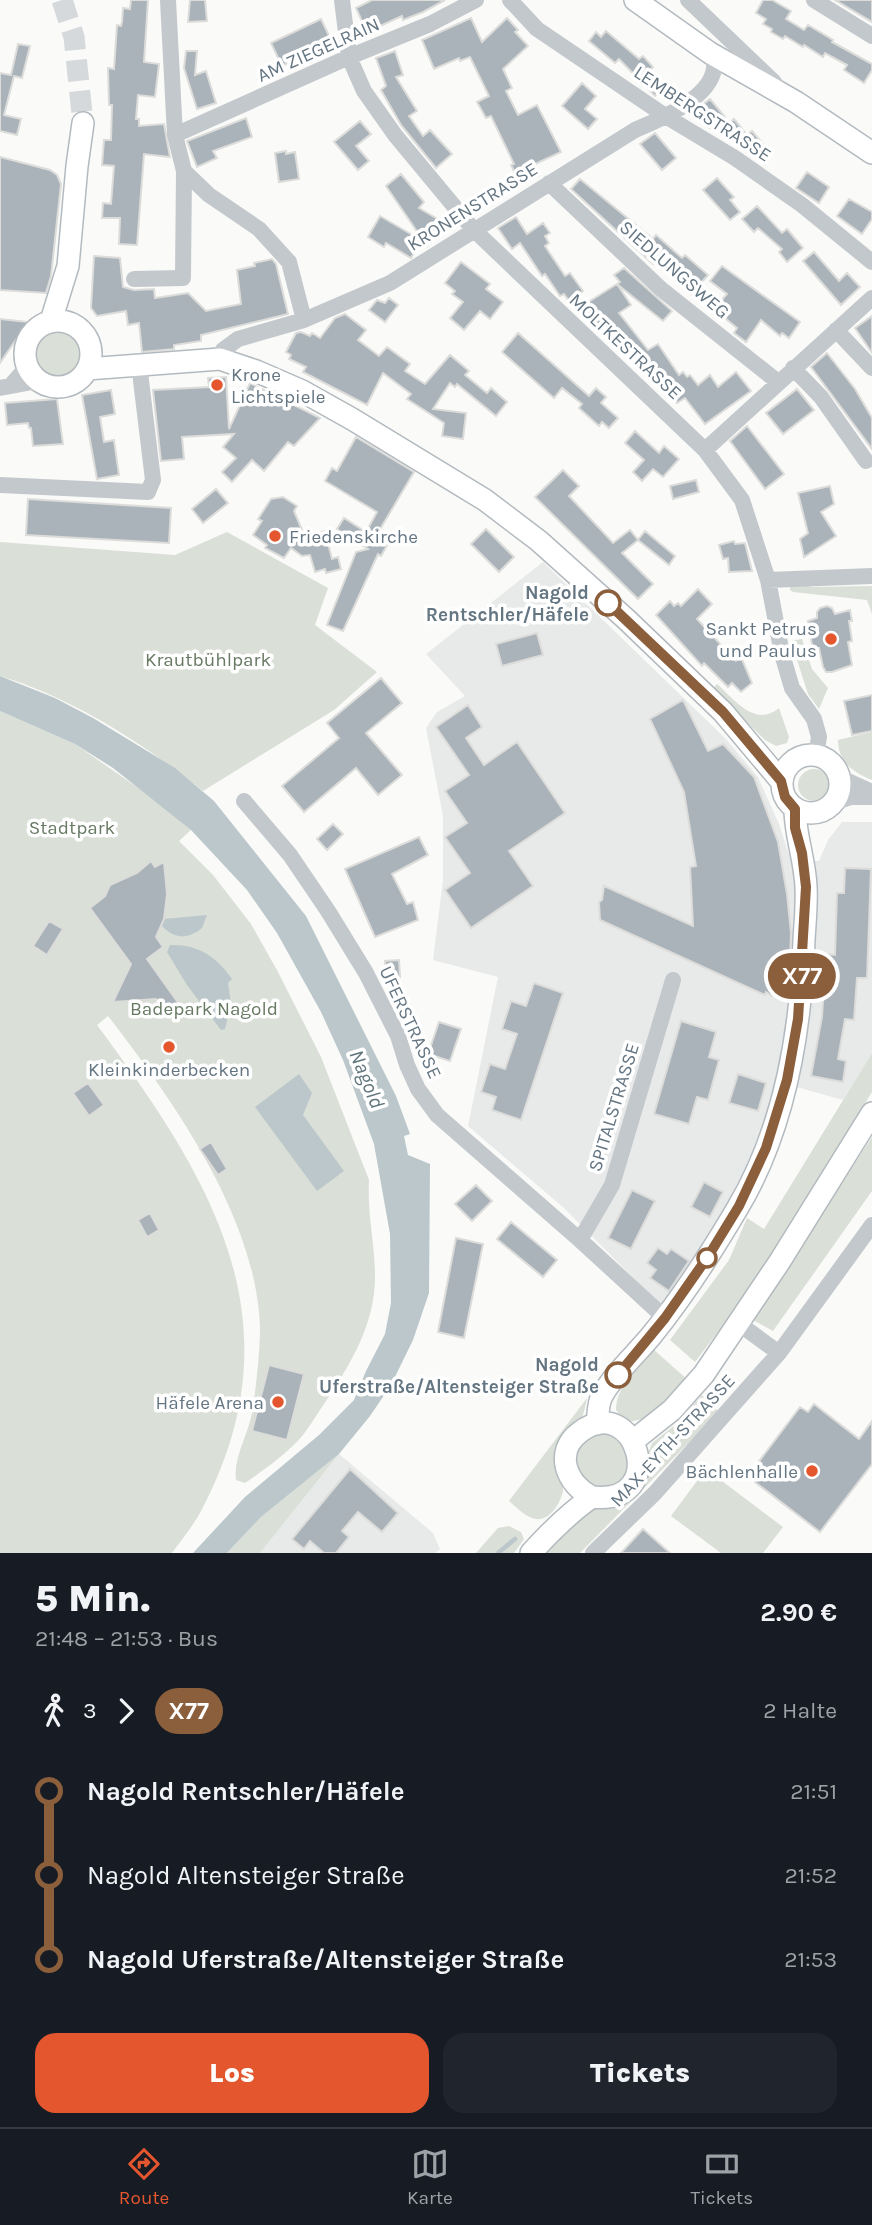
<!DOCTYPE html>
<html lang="de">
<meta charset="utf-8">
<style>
:root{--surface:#171b24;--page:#20242c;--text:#f1f3f6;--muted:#9ea1a6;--line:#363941;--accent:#e4572e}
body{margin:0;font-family:Karla,sans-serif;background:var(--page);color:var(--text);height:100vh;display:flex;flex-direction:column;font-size:26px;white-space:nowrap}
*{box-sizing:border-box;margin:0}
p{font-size:23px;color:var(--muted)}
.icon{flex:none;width:38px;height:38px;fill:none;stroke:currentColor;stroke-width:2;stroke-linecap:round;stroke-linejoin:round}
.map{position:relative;height:1553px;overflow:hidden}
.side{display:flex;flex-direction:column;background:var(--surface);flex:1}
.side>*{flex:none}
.badge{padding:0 14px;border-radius:23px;font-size:24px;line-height:46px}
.map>.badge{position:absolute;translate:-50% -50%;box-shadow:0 0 0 4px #fff}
.legs{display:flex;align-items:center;gap:10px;height:77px;padding:0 35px;font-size:23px}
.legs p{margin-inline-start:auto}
.headline{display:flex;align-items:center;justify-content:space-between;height:119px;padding:0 35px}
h1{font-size:38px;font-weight:800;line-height:52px}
.button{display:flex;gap:14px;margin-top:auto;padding:14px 35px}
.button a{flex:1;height:80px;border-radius:21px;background:var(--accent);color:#fff;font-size:28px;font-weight:800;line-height:80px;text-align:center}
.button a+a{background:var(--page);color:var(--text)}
ul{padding:0 35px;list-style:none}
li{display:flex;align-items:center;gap:24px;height:84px;font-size:26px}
li i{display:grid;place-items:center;width:10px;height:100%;margin:0 9px;background:currentColor}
li i::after{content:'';width:18px;height:18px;margin:-9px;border:5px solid;border-radius:50%;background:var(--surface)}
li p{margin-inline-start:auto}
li:first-child i{background:linear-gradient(#0000 50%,currentColor 0)}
li:last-child i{background:linear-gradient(currentColor 50%,#0000 0)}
.menu{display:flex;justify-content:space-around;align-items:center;height:98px;border-top:2px solid var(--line);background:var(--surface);font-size:19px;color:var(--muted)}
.menu a{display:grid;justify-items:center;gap:4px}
.menu .active{color:var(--accent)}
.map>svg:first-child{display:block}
</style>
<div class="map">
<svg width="872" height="1553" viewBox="0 0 872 1553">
<rect width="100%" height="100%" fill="#fafaf8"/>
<path fill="#e8e9e9" d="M 543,562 L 726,739 L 758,777 L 779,824 L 791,861 L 819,861 L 828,840 L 842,822 L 872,822 L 872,1053 L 843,1100 L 775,1081 L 758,1148 L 727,1210 L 665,1310 L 564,1208 L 468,1126 L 498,977 L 433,960 L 443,880 L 443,816 L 426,728 L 437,712 L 465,696 L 426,654 Z
M 339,1454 L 433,1533 L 440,1549 L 435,1553 L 260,1553 Z"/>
<path fill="#dadfd7" d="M34 354a24 24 0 1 1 48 0a24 24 0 1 1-48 0Z
M 227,532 L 328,588 L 315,625 L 377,672 L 334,710 L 203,791 C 144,744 73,698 0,676 L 0,542 L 175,555 Z
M 804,581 L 810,587 L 872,586 L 872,614 L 867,600 L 793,592 L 790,590 L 790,586 Z
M 802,639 L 812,669 L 828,688 L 819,709 L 808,694 L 791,641 Z
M 717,684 C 735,700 755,728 779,708 L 789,737 L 787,743 L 776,746 L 765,740 L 713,689 Z
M 0,711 L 75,744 L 154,799 L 191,830 L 179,841 L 213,875 L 251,924 L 278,972 L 321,1057 L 369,1180 C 367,1213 375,1244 375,1277 C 375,1325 350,1365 324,1404 C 317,1414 310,1426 303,1435 C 287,1454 265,1469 245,1483 L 236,1480 C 233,1458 248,1435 252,1413 C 256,1391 260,1350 260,1328 C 257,1218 173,1100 108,1016 L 97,1025 C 210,1177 301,1321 202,1509 C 194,1525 182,1539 172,1553 L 0,1553 Z
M 872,732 L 872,780 C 854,773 838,762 838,740 Z
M798 785a16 16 0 1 1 32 0a16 16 0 1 1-32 0Z
M 872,1053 L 872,1092 L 751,1288 L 695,1362 L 670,1340 L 729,1260 L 747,1218 L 764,1229 Z
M 872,1137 L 872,1191 L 773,1331 L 753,1320 Z
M 653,1349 L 689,1381 C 671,1397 650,1425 624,1421 L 616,1410 C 616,1386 638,1367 653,1349 Z
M 702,1395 L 719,1412 L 580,1553 L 547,1553 L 585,1508 L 597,1504 L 646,1458 L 652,1443 L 675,1425 Z
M 587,1398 C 583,1423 570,1446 563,1470 C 560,1477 564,1483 563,1491 C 560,1505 547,1526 530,1517 C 523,1514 515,1506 509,1501 Z
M 597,1432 L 619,1437 L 631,1467 L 618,1485 L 596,1489 L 578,1477 C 573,1449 574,1447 597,1432 Z
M 339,1454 L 260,1553 L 227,1553 L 261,1517 Z
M 706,1469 L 783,1527 L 763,1553 L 721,1553 L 671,1516 Z
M 509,1526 L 521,1532 L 524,1539 L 514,1553 L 476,1553 L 498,1528 Z"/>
<path fill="#bbc7cb" d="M 0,676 L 55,698 L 93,718 L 175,768 L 214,801 L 306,916 L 396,1096 L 410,1134 L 404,1136 L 408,1155 L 430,1164 L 429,1293 L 413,1340 L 391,1385 L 370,1416 L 339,1454 L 261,1517 L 227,1553 L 193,1553 L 245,1497 L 319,1435 L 354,1400 L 366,1371 L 385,1334 L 391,1303 L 390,1234 L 374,1144 L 343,1060 L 321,1012 L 277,933 L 247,890 L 191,830 L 113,768 L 75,744 L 0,711 Z
M 207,915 L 202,928 C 187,940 174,939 161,925 L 164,919 Z
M 170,945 C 198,944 217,957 232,979 L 228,983 L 231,1004 L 225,1029 L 221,1030 L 187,985 L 167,952 Z
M 299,1074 L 312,1093 L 303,1115 L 344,1171 L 317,1191 L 255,1107 Z"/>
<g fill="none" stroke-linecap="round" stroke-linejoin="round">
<path stroke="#bbc7cb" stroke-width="4.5" d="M 498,1553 L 515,1539"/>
</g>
<path fill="#aab3b9" stroke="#dcdcda" stroke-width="2" d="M 131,0 L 148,0 L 144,62 L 159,64 L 155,97 L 138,95 L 136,119 L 139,119 L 139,126 L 164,124 L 170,157 L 144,154 L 137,245 L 119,244 L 120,218 L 102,218 L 103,203 L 111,204 L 114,166 L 102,165 L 104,140 L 111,140 L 112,105 L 109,105 L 108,68 L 114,69 L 117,25 L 121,26 L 122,22 L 123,8 L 130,9 Z
M 190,0 L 205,0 L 207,21 L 188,22 Z
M 372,0 L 445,0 L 423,12 L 403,20 L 402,16 L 367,32 L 356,8 Z
M 763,0 L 772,0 L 791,11 L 786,19 L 804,30 L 808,25 L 833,40 L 832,42 L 872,64 L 872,70 L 864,83 L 844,70 L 847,65 L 825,53 L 823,57 L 804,45 L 803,47 L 785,36 L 783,39 L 771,32 L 772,29 L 763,24 L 766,19 L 756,13 Z
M 835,0 L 872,0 L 872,22 Z
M 471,18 L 482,42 L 507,18 L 518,30 L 515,32 L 528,46 L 503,69 L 512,88 L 506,91 L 518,115 L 537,105 L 561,152 L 535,164 L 540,175 L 521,185 L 511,165 L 514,164 L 491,116 L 486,118 L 477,102 L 489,96 L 470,57 L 460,61 L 459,58 L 434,69 L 422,40 Z
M 321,19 L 332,42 L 282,66 L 271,43 Z
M 606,31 L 639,59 L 643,56 L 653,67 L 650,70 L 666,87 L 655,96 L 619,59 L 615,63 L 589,41 L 596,32 L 601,37 Z
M 18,44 L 30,46 L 22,78 L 14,76 L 4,115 L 21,119 L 17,135 L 0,131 L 0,73 L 11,75 Z
M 186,51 L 197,51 L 195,75 L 206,71 L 216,103 L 197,109 L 184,68 Z
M 395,51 L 403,75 L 396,77 L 417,111 L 409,116 L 423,136 L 430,130 L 452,154 L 436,168 L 401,125 L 381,90 L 386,86 L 376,58 Z
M 582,83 L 596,96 L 585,109 L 597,119 L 588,129 L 562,106 Z
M 710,99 L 725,117 L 710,128 L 696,110 Z
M 246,118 L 252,137 L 213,151 L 217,158 L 197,167 L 187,141 Z
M 734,119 L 747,135 L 752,131 L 764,145 L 751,156 L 724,127 Z
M 360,121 L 371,134 L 356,146 L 369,161 L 358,170 L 334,142 Z
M 655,133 L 676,158 L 662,170 L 640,144 Z
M 286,151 L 286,154 L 295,152 L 299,179 L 279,182 L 275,153 Z
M 0,157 L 50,170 L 57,175 L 61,184 L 51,276 L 46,293 L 0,290 Z
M 807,172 L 829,187 L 819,203 L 796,188 Z
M 401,174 L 424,202 L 419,208 L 441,221 L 427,246 L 386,186 Z
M 717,178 L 734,197 L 730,200 L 740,212 L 730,220 L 703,190 Z
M 580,179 L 653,239 L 656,235 L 682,258 L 685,255 L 708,275 L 691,294 L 683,287 L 686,283 L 661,261 L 660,263 L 657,261 L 653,264 L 571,189 Z
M 849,199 L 872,212 L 872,219 L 862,234 L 837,216 Z
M 757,206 L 782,233 L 787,229 L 803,248 L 787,262 L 779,252 L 782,249 L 758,228 L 754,232 L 742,219 Z
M 380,216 L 421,240 L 411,258 L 386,243 L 384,247 L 368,237 Z
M 516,217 L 527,234 L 543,223 L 550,233 L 545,236 L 549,243 L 545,246 L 565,276 L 570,273 L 583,291 L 569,301 L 564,294 L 560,296 L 545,274 L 542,276 L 520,243 L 512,249 L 498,228 Z
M 814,252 L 839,281 L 847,273 L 860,287 L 841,305 L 803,261 Z
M 94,256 L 120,258 L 123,287 L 134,290 L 154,289 L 155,298 L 188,293 L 206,311 L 241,304 L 237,270 L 255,266 L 254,263 L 272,259 L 276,264 L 288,314 L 201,335 L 201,341 L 174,345 L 174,349 L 142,352 L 139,323 L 128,325 L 126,311 L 97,316 L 91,308 Z
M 461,262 L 490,284 L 486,289 L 503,302 L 490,319 L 480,311 L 464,330 L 450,318 L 463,302 L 452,294 L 455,291 L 445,283 Z
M 722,266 L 800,322 L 789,338 L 782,333 L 780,336 L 761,320 L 746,342 L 734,333 L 737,328 L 714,309 L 727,294 L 710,281 Z
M 624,268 L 672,311 L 663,321 L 617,284 L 620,282 L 614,275 Z
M 617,284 L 631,305 L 619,313 L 648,350 L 658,344 L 679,375 L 683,372 L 687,377 L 690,375 L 698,385 L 710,375 L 718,387 L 736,372 L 751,391 L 705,424 L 685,398 L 677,403 L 656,373 L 649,378 L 627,345 L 621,350 L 602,325 L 598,328 L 582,306 Z
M 389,298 L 398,305 L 385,322 L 369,310 L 377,300 L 385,303 Z
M 345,314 L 366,330 L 358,340 L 379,356 L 387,347 L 410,364 L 405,371 L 425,384 L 450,355 L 469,371 L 465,375 L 487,393 L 491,388 L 507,402 L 496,416 L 457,384 L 455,387 L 450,383 L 433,409 L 466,413 L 463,439 L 442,436 L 444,423 L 407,399 L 411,394 L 383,373 L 367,405 L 303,372 L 306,367 L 289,359 L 291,355 L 286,352 L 296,333 L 301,332 L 310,336 L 312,333 L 320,338 L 335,318 Z
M 872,316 L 872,353 L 855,328 Z
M 0,319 L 28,322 L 0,363 Z
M 518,333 L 589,396 L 596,388 L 606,397 L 601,403 L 618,418 L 609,428 L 602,422 L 599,426 L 579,408 L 582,404 L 562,388 L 554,398 L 502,352 Z
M 827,353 L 855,389 L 872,418 L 872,449 L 811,367 Z
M 226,377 L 229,429 L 250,383 L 320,418 L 294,446 L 288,442 L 264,471 L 252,460 L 232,482 L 222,472 L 236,458 L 223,447 L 234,434 L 182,437 L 184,459 L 161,461 L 153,390 L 209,387 L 208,378 Z
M 797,389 L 814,410 L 783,434 L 766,413 Z
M 111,390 L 115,414 L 100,417 L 104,442 L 114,440 L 119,475 L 97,479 L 82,395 Z
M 57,399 L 63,444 L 33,446 L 31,428 L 29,428 L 28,423 L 7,425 L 5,403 Z
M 747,426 L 784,474 L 765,489 L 730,441 Z
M 635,431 L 659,453 L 664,446 L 679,459 L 663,477 L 653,469 L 642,481 L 633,472 L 644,460 L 625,443 Z
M 356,437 L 414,472 L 379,531 L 391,538 L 381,556 L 378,554 L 343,631 L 327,625 L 356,552 L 368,549 L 337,529 L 344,518 L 366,532 L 377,512 L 325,481 L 332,468 L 337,471 Z
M 563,470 L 579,486 L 569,496 L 613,543 L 630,530 L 638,540 L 622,553 L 653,584 L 638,599 L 535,497 Z
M 696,480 L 699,492 L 673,499 L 670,486 Z
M 830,486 L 834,504 L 821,512 L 836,536 L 804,557 L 800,539 L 808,533 L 798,493 Z
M 216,489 L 228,503 L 203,523 L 192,509 Z
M 283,497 L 297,506 L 294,511 L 305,537 L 325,531 L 332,559 L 338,557 L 341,569 L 326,573 L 325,569 L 315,572 L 310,555 L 302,556 L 291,548 L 284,558 L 265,548 L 267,545 L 253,535 L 262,521 L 258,519 L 271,499 Z
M 28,499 L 171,508 L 169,543 L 26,535 Z
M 486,529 L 514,557 L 499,572 L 471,544 Z
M 645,531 L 675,556 L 669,565 L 638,540 Z
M 734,541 L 735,544 L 745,543 L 752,571 L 729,572 L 728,558 L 723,559 L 719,545 Z
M 698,589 L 712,604 L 697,619 L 736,661 L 741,657 L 752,683 L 741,692 L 732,683 L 728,687 L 704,663 L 702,666 L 656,615 L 670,601 L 674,606 L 678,603 L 681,606 Z
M 827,606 L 832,608 L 835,614 L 850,610 L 852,621 L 849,621 L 852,641 L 848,642 L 852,665 L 832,672 L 826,672 L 823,667 L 819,648 L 813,649 L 809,630 L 808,621 L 817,618 L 817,612 L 820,608 Z
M 537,633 L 543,655 L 502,666 L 496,644 Z
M 381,678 L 402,703 L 366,733 L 402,775 L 378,795 L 356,768 L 304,812 L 282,786 L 339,738 L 327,723 Z
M 872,695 L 872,731 L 852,735 L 844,701 Z
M 683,700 L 708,751 L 723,744 L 754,777 L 778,842 L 787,894 L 791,933 L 790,961 L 789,972 L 781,974 L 772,996 L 766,992 L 765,995 L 600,920 L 599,902 L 602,900 L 604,886 L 693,926 L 690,867 L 696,866 L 684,792 L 650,719 Z
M 468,705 L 482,727 L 466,738 L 484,765 L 517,742 L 565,813 L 509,851 L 533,886 L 471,928 L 445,890 L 470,873 L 445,837 L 467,823 L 445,791 L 469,775 L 436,727 Z
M 333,824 L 343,834 L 327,850 L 317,839 Z
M 419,837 L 428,855 L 392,874 L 407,904 L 413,902 L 418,920 L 375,937 L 345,869 Z
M 151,861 L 155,867 L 164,862 L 167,894 L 164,919 L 156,937 L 163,947 L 147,959 L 179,1004 L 164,1009 L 156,999 L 113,1002 L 131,964 L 90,908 L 105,896 L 110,885 L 137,873 Z
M 845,868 L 871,869 L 867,978 L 857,978 L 854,1020 L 845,1019 L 838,1059 L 846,1061 L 843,1082 L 811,1076 L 822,1017 L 826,954 L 835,955 L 837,893 L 844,893 Z
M 49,921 L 63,929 L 47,955 L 33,946 Z
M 399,960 L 400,977 L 386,978 L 385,961 Z
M 534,983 L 563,993 L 521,1120 L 492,1110 L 496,1097 L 481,1092 L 490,1064 L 505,1069 L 517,1034 L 502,1029 L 511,1001 L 526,1006 Z
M 681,1021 L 716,1032 L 709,1057 L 719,1060 L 708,1100 L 697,1097 L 689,1124 L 654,1114 Z
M 439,1022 L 461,1029 L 450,1061 L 428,1054 Z
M 738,1074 L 766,1083 L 758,1111 L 729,1103 Z
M 88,1083 L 104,1105 L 89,1116 L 73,1093 Z
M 211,1142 L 227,1169 L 218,1175 L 200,1149 Z
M 704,1182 L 723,1192 L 710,1217 L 691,1207 Z
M 476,1185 L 492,1201 L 472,1221 L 455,1204 Z
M 632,1190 L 655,1201 L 631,1249 L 608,1238 Z
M 150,1213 L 159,1230 L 147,1237 L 138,1220 Z
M 511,1222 L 557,1260 L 543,1277 L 497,1239 Z
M 456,1238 L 483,1244 L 464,1338 L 438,1332 Z
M 658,1248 L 667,1254 L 671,1249 L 689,1261 L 669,1291 L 650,1278 L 656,1270 L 647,1263 Z
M 269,1365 L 304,1374 L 287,1440 L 252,1431 Z
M 814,1404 L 859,1439 L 872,1421 L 872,1464 L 820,1532 L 755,1482 L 761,1474 L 754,1468 L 800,1407 L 808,1412 Z
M 350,1469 L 398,1513 L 382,1532 L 358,1512 L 342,1531 L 349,1537 L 336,1553 L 324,1553 L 310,1541 L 304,1549 L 292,1539 Z
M 643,1529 L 670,1553 L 621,1553 Z"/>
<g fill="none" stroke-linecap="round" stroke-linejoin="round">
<path stroke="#d5d9db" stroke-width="21" stroke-dasharray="21 10" stroke-linecap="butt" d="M 62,0 L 74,37 L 83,123"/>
<defs>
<path id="secondary" d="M 635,0 L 710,53 L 796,102 L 872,153
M25 354a33 33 0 1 1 66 0a33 33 0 1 1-66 0Z
M 51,321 L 68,266 L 77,166 L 83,123
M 87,369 L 220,359 L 256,371 L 302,391 L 352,419 L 485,500 L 539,541 L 626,619 L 723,712 L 781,781
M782 784a29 29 0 1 1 58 0a29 29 0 1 1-58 0Z
M 597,1424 C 598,1416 598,1405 601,1398 C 609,1379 637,1353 651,1336 C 683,1297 711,1253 737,1209 C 785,1129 801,1032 804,940 C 805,922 807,904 806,887 C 805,860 795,835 795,809
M 633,1441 L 672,1410 L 704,1374 L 780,1261 L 872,1113
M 531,1553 C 550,1532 569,1513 592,1497 C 672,1506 635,1390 580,1432 C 553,1452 567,1485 592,1497"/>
</defs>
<use href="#secondary" stroke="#b3babf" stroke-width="24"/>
<path stroke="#c3c8cc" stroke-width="16" d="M 168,0 L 175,135 L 184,171 L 209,195 L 259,229 L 289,262 L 304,320
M 342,0 L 349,57 L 364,91 L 395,135 L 473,229 L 705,450 L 742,500 L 768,580 L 782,654 L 792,688 L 814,719 L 819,737 L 816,755
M 510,0 L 537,29 L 667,117 L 735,158 L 802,205 L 872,262
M 688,0 L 774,82
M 814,0 L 872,36
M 175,135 L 349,57 L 430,24 L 476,0
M 549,183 L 661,289 L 778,382
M 134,279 L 183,278 L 184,171
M 836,330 L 872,368
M 220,359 L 223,350 L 238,339 L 304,320 L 390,283 L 635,130 C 659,120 711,98 714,68 C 715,63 712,58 710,53
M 793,368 L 821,397 L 866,461
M 11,385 L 27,367
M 0,388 L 38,381
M 705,450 L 872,298
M 0,485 L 148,492 L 153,480 L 139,364
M 768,580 L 872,576
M 839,777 L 872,792
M 244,801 L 290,855 L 328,911 L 366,973 L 398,1036 L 407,1065 L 418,1089 L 437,1115 L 580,1240 L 665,1318
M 833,803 L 851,797 L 872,797
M 580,1240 L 612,1185 L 673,980
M 738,1323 L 779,1353
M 593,1553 L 655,1493 L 779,1353 L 872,1225"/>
<use href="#secondary" stroke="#fff" stroke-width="21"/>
</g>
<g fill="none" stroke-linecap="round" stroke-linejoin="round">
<defs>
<path id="line-1" d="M 608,603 L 723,712 L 781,781 L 785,797 L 795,809 L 795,828 L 802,853 L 806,887 L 798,1019 L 787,1080 L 766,1148 L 739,1206 L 709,1255 L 665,1318 L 618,1375"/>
</defs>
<use href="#line-1" stroke="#fff" stroke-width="16"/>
<use href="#line-1" stroke="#8b5e3c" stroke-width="10"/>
</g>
<g fill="#e4572e" stroke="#fff" stroke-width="2.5">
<circle cx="217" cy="385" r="7"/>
<circle cx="275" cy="536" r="7"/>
<circle cx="831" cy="639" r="7"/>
<circle cx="169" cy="1047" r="7"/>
<circle cx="278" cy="1402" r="7"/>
<circle cx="812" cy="1471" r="7"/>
</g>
<g fill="#fff" stroke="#8b5e3c" stroke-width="3.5">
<circle cx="608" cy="603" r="12"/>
<circle cx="707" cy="1258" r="9"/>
<circle cx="618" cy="1375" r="12"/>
</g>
<g text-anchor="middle" stroke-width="7" stroke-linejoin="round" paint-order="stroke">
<g font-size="19" fill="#657683" stroke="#fff">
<text transform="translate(318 49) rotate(-24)" y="7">AM ZIEGELRAIN</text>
<text transform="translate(703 113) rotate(33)" y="7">LEMBERGSTRASSE</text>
<text transform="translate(472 206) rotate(-32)" y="7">KRONENSTRASSE</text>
<text transform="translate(675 269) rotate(41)" y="7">SIEDLUNGSWEG</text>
<text transform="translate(626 346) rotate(43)" y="7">MOLTKESTRASSE</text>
<text transform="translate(411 1022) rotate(65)" y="7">UFERSTRASSE</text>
<text transform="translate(613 1107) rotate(-73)" y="7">SPITALSTRASSE</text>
<text transform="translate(672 1440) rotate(-47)" y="7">MAX-EYTH-STRASSE</text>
</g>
<g font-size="19" fill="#657683" stroke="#fff" text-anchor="end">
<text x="231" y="381" text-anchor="start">Krone<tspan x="231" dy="22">Lichtspiele</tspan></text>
<text x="289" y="543" text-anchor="start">Friedenskirche</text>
<text x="817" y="635">Sankt Petrus<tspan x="817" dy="22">und Paulus</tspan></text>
<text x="169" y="1076" text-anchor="middle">Kleinkinderbecken</text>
<text x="264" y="1409">Häfele Arena</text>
<text x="798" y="1478">Bächlenhalle</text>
</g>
<g font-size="19" font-weight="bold" fill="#657683" stroke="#fff" text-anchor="end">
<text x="589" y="599">Nagold<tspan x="589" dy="22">Rentschler/Häfele</tspan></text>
<text x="599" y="1371">Nagold<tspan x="599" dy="22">Uferstraße/Altensteiger Straße</tspan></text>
</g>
<g font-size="19" fill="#687a64" stroke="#fff">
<text x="208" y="666">Krautbühlpark</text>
<text x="72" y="834">Stadtpark</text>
<text x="204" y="1015">Badepark Nagold</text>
</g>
<g font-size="21" font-style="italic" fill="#60757c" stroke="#fff">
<text transform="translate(367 1079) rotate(68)" y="7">Nagold</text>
</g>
</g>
</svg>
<b class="badge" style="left:802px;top:976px;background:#8b5e3c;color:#fff">X77</b>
</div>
<section class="side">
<div class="headline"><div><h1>5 Min.</h1><p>21:48 – 21:53 · Bus</p></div><b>2.90 €</b></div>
<div class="legs"><svg class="icon" aria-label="walk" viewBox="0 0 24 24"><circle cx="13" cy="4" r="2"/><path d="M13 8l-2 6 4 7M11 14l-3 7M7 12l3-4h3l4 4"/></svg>3<svg class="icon" aria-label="forward" viewBox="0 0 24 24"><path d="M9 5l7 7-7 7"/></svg><b class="badge" style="background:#8b5e3c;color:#fff">X77</b><p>2 Halte</p></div>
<ul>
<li><i style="color:#8b5e3c"></i><b>Nagold Rentschler/Häfele</b><p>21:51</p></li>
<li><i style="color:#8b5e3c"></i><span>Nagold Altensteiger Straße</span><p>21:52</p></li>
<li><i style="color:#8b5e3c"></i><b>Nagold Uferstraße/Altensteiger Straße</b><p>21:53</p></li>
</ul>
<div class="button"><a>Los</a><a>Tickets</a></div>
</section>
<nav class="menu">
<a class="active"><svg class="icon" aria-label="directions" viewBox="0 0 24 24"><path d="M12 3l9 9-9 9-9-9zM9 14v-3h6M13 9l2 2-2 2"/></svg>Route</a>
<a><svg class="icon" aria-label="map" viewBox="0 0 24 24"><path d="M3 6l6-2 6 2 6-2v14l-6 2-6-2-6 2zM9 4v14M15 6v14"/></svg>Karte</a>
<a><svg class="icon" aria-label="tickets" viewBox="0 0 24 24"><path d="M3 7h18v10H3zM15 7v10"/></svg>Tickets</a>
</nav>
